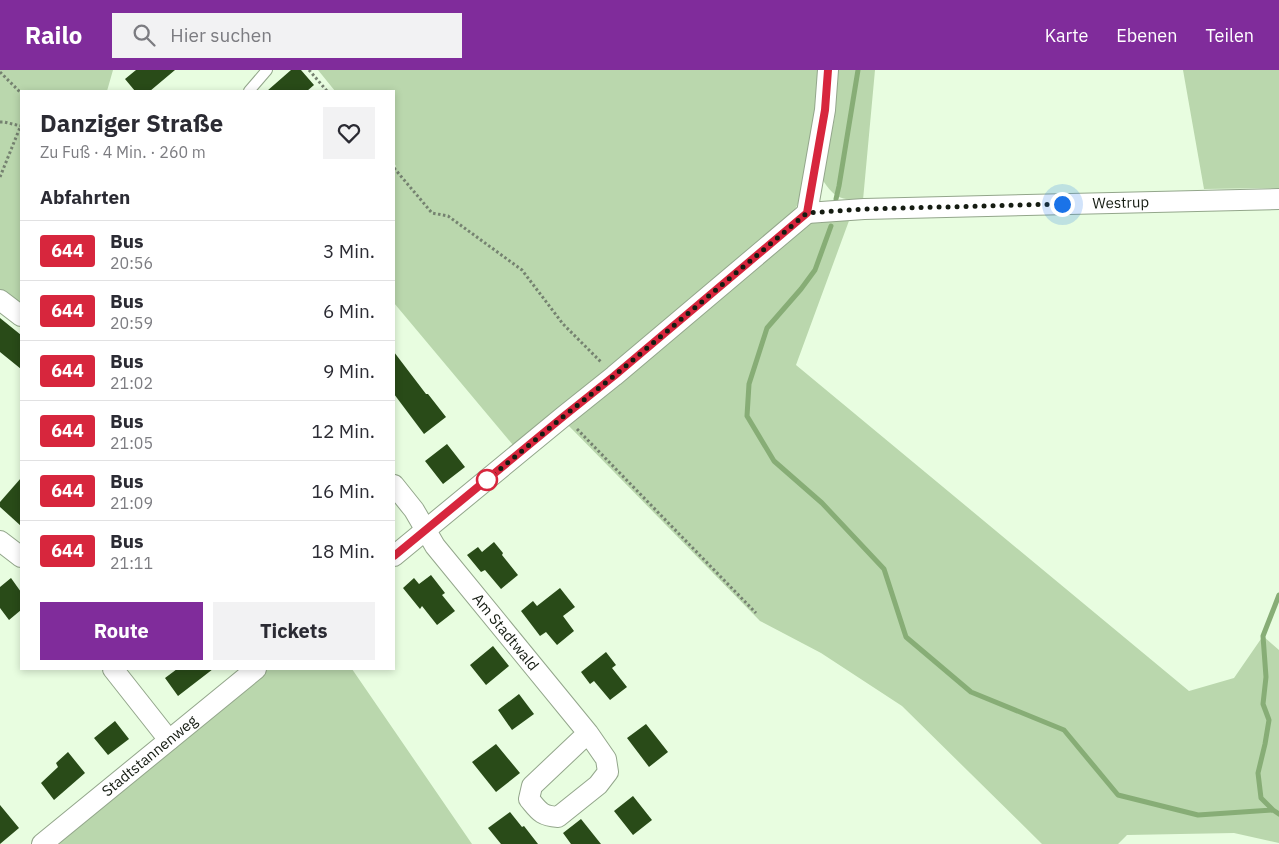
<!DOCTYPE html>
<html lang="de">
<meta charset="utf-8">
<style>
:root{--surface:#fff;--page:#f2f2f3;--text:#2b2b33;--muted:#7c7c81;--line:#e1e1e2;--accent:#802c9b}
body{margin:0;font-family:"IBM Plex Sans",sans-serif;background:var(--page);color:var(--text);height:100vh;display:flex;flex-direction:column;font-size:19px;white-space:nowrap}
*{box-sizing:border-box;margin:0}
p{font-size:16px;color:var(--muted)}
.icon{flex:none;width:28px;height:28px;fill:none;stroke:currentColor;stroke-width:2;stroke-linecap:round;stroke-linejoin:round}
.map{position:relative;flex:1;overflow:hidden}
.details{position:absolute;left:20px;top:20px;width:375px;height:580px;display:flex;flex-direction:column;background:var(--surface);border-radius:0px;box-shadow:0 2px 8px #0003}
.details>*{flex:none}
.badge{padding:0 10px;border-radius:4px;font-size:18px;line-height:32px}
.you{position:absolute;width:25px;height:25px;margin:-12px;border:4px solid #fff;border-radius:50%;background:#1a73e8;box-shadow:0 0 0 8px #1a73e833}
.map>.badge{position:absolute;translate:-50% -50%;box-shadow:0 0 0 2px #fff}
h2{padding:0 20px;font-size:19px;line-height:45px}
.round{display:grid;place-items:center;flex:none;width:52px;height:52px;border-radius:0px;background:var(--page)}
.head{display:flex;align-items:center;justify-content:space-between;height:85px;padding:0 20px}
h1{font-size:24px;font-weight:700;line-height:38px}
.action{display:flex;gap:10px;margin-top:auto;padding:10px 20px}
.action a{flex:1;height:58px;border-radius:0px;background:var(--accent);color:#fff;font-size:20px;font-weight:700;line-height:58px;text-align:center}
.action a+a{background:var(--page);color:var(--text)}
ul{padding:0;list-style:none}
li{display:flex;align-items:center;gap:15px;height:60px;padding:0 20px;border-top:1px solid var(--line)}
li div{flex:1}
li b{display:block;font-size:19px}
li em{font-style:normal}
li .badge{min-width:55px;font-weight:700;text-align:center}
header{display:flex;align-items:center;gap:30px;box-sizing:border-box;height:70px;padding:0 25px;background:var(--accent);color:#fff}
header strong{font-size:24px}
nav{display:flex;gap:28px;margin-inline-start:auto;font-size:18px}
.search{width:350px;height:45px;background:var(--page);display:flex;align-items:center;gap:12px;box-sizing:border-box;padding:0 18px;border-radius:0px;color:var(--muted);font-size:19px}
.map>svg:first-child{display:block}
</style>
<header>
<strong>Railo</strong>
<div class="search"><svg class="icon" aria-label="search" viewBox="0 0 24 24"><circle cx="10" cy="10" r="6"/><path d="M15 15l6 6"/></svg>Hier suchen</div>
<nav><a>Karte</a><a>Ebenen</a><a>Teilen</a></nav>
</header>
<div class="map">
<svg width="1279" height="774" viewBox="0 0 1279 774">
<rect width="100%" height="100%" fill="#e8fde0"/>
<path fill="#bad7ad" d="M 0,0 L 113,0 L 107,21 L 21,21 L 21,236 L 0,219 Z
M 318,0 L 818,0 L 819,39 L 803,124 L 792,145 L 518,381 L 394,233 L 394,99 L 396,96 L 394,93 L 394,21 L 335,21 Z
M 834,0 L 875,0 L 863,130 C 840,129 836,130 822,109 L 835,46 Z
M 1183,0 L 1279,0 L 1279,118 L 1204,119 Z
M 850,148 L 796,295 L 1189,621 L 1234,608 L 1263,566 L 1279,580 L 1279,773 L 1234,763 L 1127,765 L 1118,774 L 1042,774 L 902,636 L 821,583 L 760,551 L 567,354 L 809,153 Z
M 268,599 L 352,599 L 472,774 L 52,774 Z"/>
<g fill="none" stroke-linecap="round" stroke-linejoin="round">
<path stroke="#87ad76" stroke-width="5" d="M 836,129 L 839,116 L 858,0
M 831,156 L 815,200 L 801,219 L 767,258 L 749,314 L 747,346 L 774,391 L 822,433 L 884,499 L 906,567 L 971,622 L 1064,660 L 1118,725 L 1198,745 L 1273,740 L 1279,744
M 1273,740 L 1261,728 L 1258,703 L 1265,674 L 1269,650 L 1263,634 L 1266,607 L 1263,566 L 1279,525"/>
</g>
<path fill="#294b18" d="M 136,0 L 175,0 L 150,21 L 135,21 L 125,9 Z
M 291,0 L 301,0 L 314,15 L 307,21 L 267,21 Z
M 0,248 L 21,265 L 21,299 L 0,282 Z
M 394,282 L 426,324 L 428,324 L 446,347 L 424,364 L 394,324 Z
M 447,374 L 465,397 L 443,414 L 425,391 Z
M 21,408 L 21,456 L 0,437 L 0,432 Z
M 494,472 L 503,483 L 502,485 L 518,505 L 501,519 L 485,500 L 481,502 L 467,485 L 478,477 L 482,482 Z
M 431,505 L 445,523 L 442,525 L 455,541 L 437,555 L 422,536 L 420,539 L 403,518 L 414,508 L 419,514 Z
M 11,508 L 21,522 L 21,540 L 9,550 L 0,538 L 0,517 Z
M 560,518 L 575,537 L 563,546 L 574,561 L 557,575 L 546,562 L 540,566 L 521,541 L 533,531 L 537,536 Z
M 493,576 L 509,596 L 486,615 L 470,595 Z
M 606,582 L 616,595 L 612,598 L 627,617 L 610,630 L 594,611 L 590,614 L 581,602 Z
M 177,599 L 213,599 L 178,626 L 165,608 Z
M 519,624 L 534,644 L 512,660 L 498,640 Z
M 115,651 L 129,669 L 108,685 L 94,668 Z
M 646,654 L 668,682 L 649,697 L 627,668 Z
M 496,674 L 520,703 L 496,722 L 472,692 Z
M 68,682 L 85,703 L 54,730 L 41,713 L 58,697 L 56,693 Z
M 633,726 L 652,750 L 633,765 L 614,741 Z
M 0,735 L 19,758 L 0,774 Z
M 510,742 L 522,757 L 524,756 L 538,774 L 501,774 L 488,758 Z
M 581,749 L 601,774 L 571,774 L 563,763 Z"/>
<g fill="none" stroke-linecap="round" stroke-linejoin="round">
<defs>
<path id="lane" d="M 249,21 L 267,0"/>
<g id="street">
<path id="s1" d="M 807,143 L 864,139 L 1279,129"/>
<path d="M 807,143 L 825,40 L 828,0"/>
<path d="M 0,230 L 21,246"/>
<path id="s2" d="M 394,415 L 414,440 L 435,476 L 588,663 L 606,689 L 608,702 L 598,715 L 558,747 C 541,746 539,741 529,729 L 532,716 L 588,663"/>
<path d="M 0,471 L 21,487"/>
<path d="M 394,486 L 564,346 L 614,306 L 807,143"/>
<path d="M 113,599 L 169,670"/>
<path id="s3" d="M 42,774 L 256,599"/>
</g>
</defs>
<use href="#lane" stroke="#93a68b" stroke-width="12"/>
<use href="#street" stroke="#93a68b" stroke-width="22"/>
<path stroke="#758270" stroke-width="3" stroke-dasharray="2.5 2.5" stroke-linecap="butt" d="M 309,0 L 327,21
M 0,2 L 21,23
M 0,52 L 4,52 L 21,56
M 394,98 L 432,143 L 448,146 L 522,200 L 563,254 L 602,293
M 0,107 L 21,55
M 577,359 L 756,543"/>
<use href="#lane" stroke="#fff" stroke-width="10"/>
<use href="#street" stroke="#fff" stroke-width="20"/>
</g>
<g fill="none" stroke-linecap="round" stroke-linejoin="round">
<defs>
<path id="line" d="M 394,486 L 564,346 L 614,306 L 807,143 L 825,40 L 828,0"/>
</defs>
<use href="#line" stroke="#fff" stroke-width="11"/>
<use href="#line" stroke="#d7263d" stroke-width="8"/>
<path stroke="#151c12" stroke-width="5" stroke-dasharray="0 9" d="M 487,410 L 564,346 L 614,306 L 807,143 L 864,139 L 1062,134"/>
</g>
<circle fill="#fff" stroke="#d7263d" stroke-width="2.5" cx="487" cy="410" r="10"/>
<g text-anchor="middle" stroke-width="5" stroke-linejoin="round" paint-order="stroke">
<g font-size="15" fill="#151c12" stroke="#e8fde0">
<text dy="5" stroke="none"><textPath href="#s1" startOffset="314">Westrup</textPath></text>
<text dy="5" stroke="none"><textPath href="#s2" startOffset="185">Am Stadtwald</textPath></text>
<text dy="5" stroke="none"><textPath href="#s3" startOffset="139">Stadtstannenweg</textPath></text>
</g>
</g>
</svg>
<div class="you" style="left:1062px;top:134px"></div>
<section class="details">
<div class="head"><div><h1>Danziger Straße</h1><p>Zu Fuß · 4 Min. · 260 m</p></div><a class="round"><svg class="icon" aria-label="heart" viewBox="0 0 24 24"><path d="M12 20l-8-8c-3-5 5-10 8-4 3-6 11-1 8 4z"/></svg></a></div>
<h2>Abfahrten</h2>
<ul>
<li><span class="badge" style="background:#d7263d;color:#fff">644</span><div><b>Bus</b><p>20:56</p></div><em>3 Min.</em></li>
<li><span class="badge" style="background:#d7263d;color:#fff">644</span><div><b>Bus</b><p>20:59</p></div><em>6 Min.</em></li>
<li><span class="badge" style="background:#d7263d;color:#fff">644</span><div><b>Bus</b><p>21:02</p></div><em>9 Min.</em></li>
<li><span class="badge" style="background:#d7263d;color:#fff">644</span><div><b>Bus</b><p>21:05</p></div><em>12 Min.</em></li>
<li><span class="badge" style="background:#d7263d;color:#fff">644</span><div><b>Bus</b><p>21:09</p></div><em>16 Min.</em></li>
<li><span class="badge" style="background:#d7263d;color:#fff">644</span><div><b>Bus</b><p>21:11</p></div><em>18 Min.</em></li>
</ul>
<div class="action"><a>Route</a><a>Tickets</a></div>
</section>
</div>
